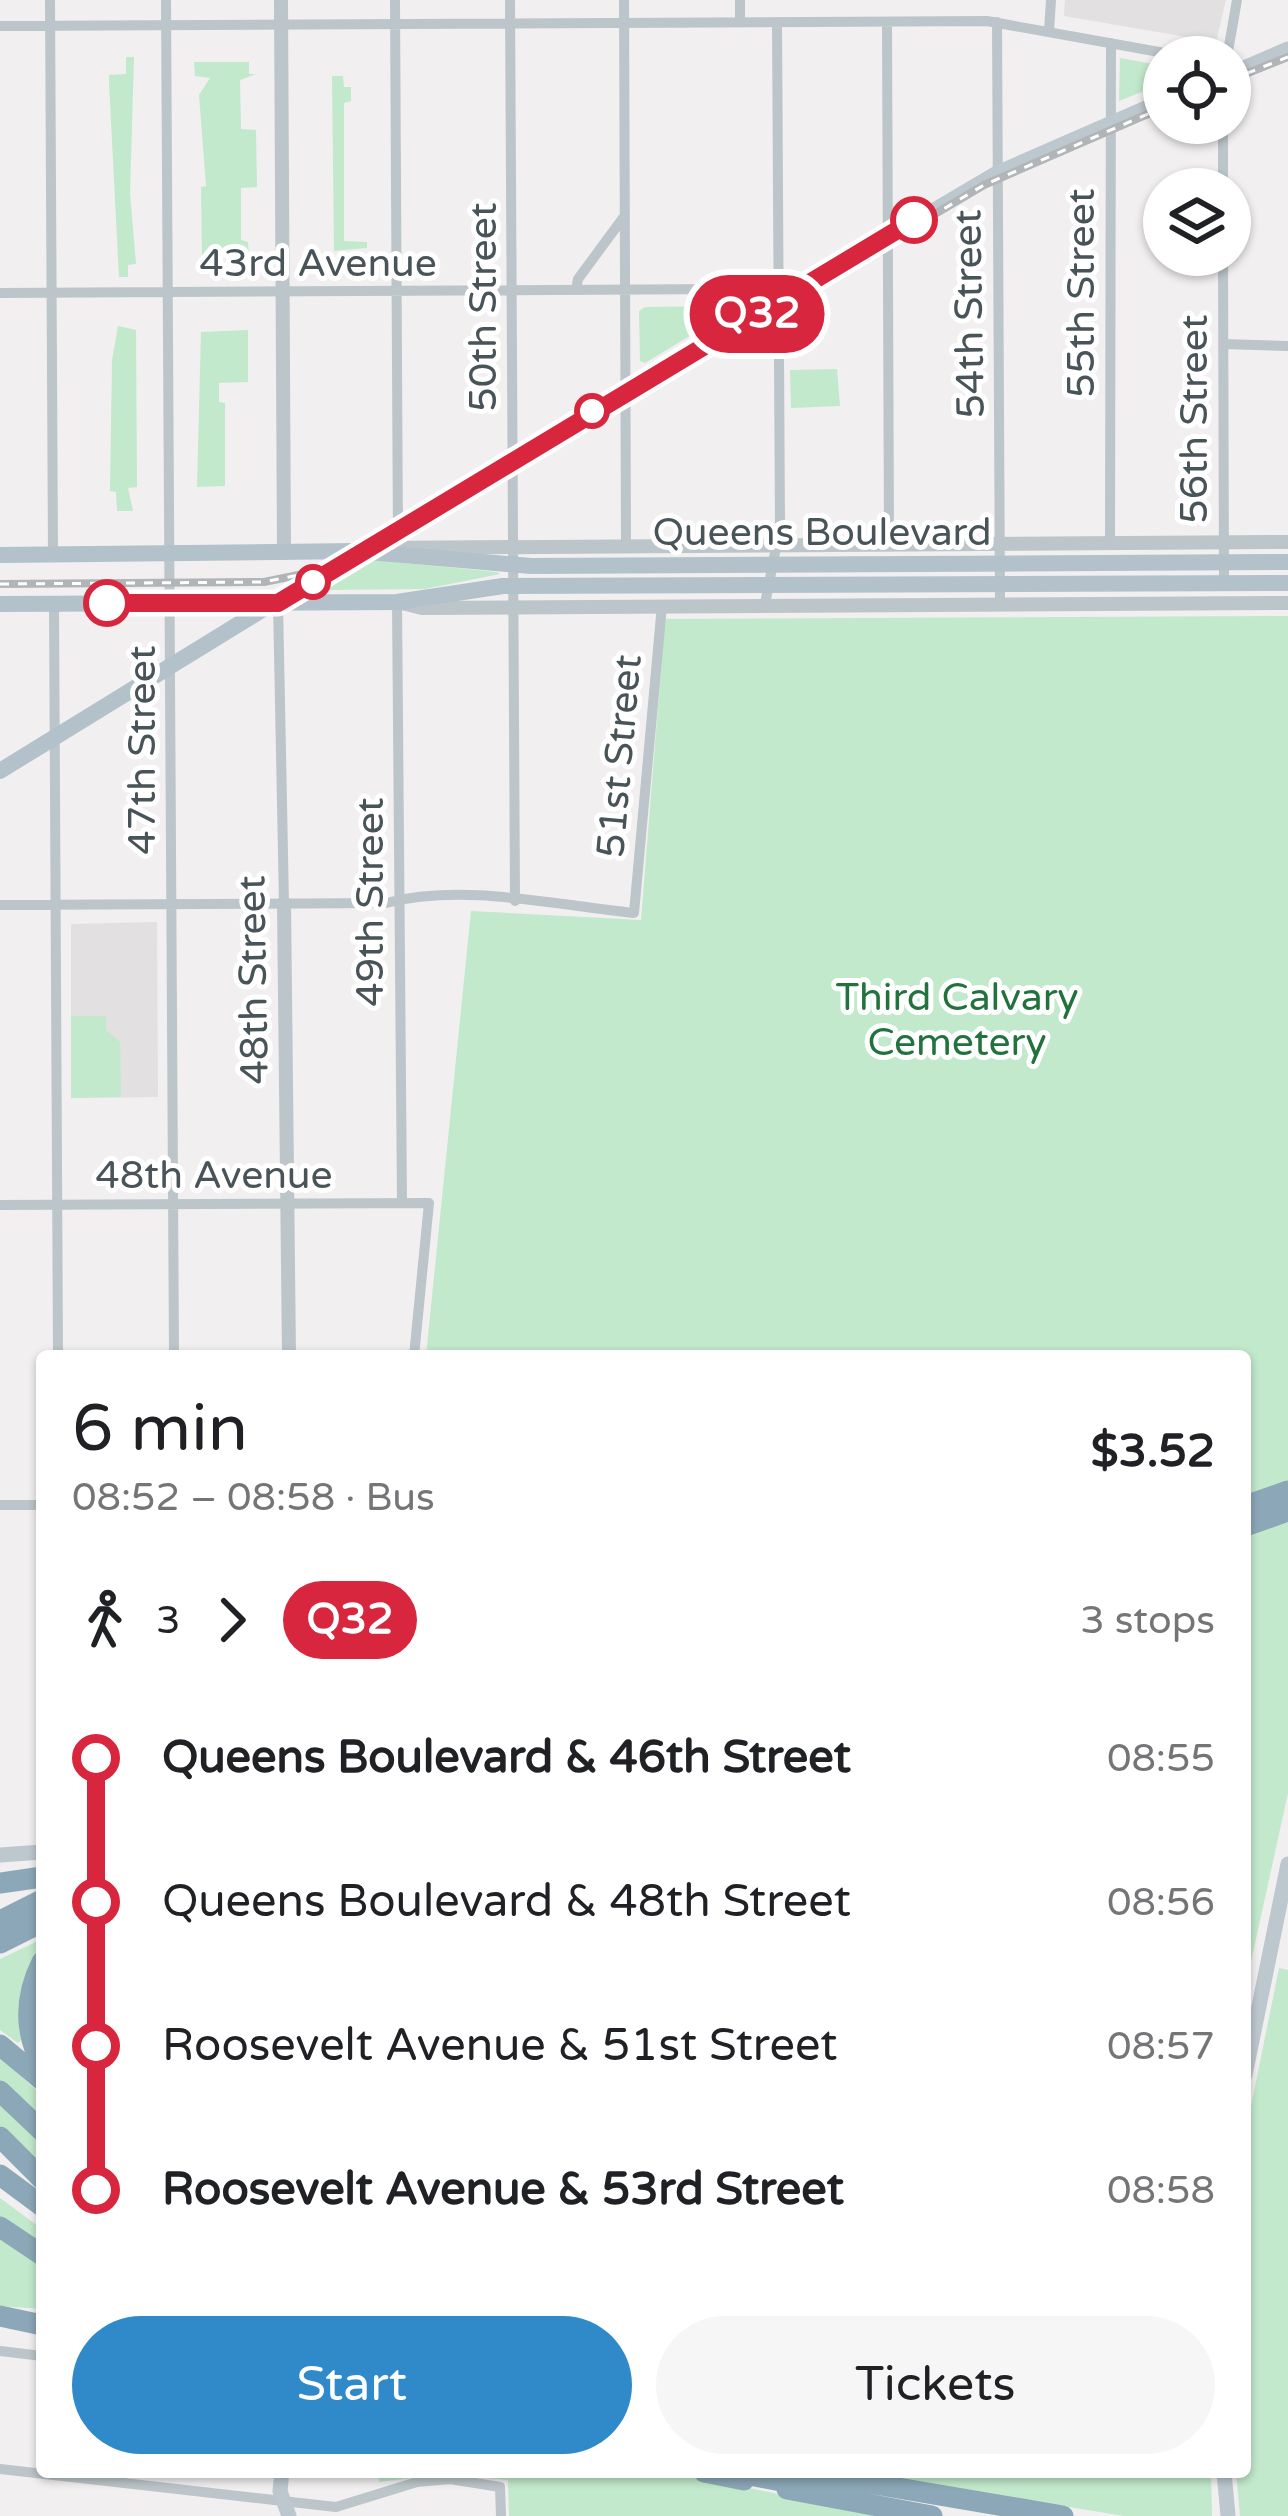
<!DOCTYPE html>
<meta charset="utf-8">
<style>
:root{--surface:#fff;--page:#f6f6f6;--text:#202124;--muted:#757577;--accent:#308aca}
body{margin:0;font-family:"Varela Round",sans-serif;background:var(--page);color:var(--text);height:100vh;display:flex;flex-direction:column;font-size:45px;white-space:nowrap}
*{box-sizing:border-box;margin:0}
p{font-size:39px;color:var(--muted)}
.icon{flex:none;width:66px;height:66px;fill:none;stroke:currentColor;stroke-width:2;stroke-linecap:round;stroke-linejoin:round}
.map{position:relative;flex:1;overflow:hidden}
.drawer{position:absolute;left:36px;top:1350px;width:1215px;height:1128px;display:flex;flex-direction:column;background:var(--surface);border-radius:12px;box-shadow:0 3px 9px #0004}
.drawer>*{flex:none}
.badge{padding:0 24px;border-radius:39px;font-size:42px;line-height:78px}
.controls{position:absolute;left:1143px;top:36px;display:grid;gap:24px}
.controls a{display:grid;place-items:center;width:108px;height:108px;border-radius:50%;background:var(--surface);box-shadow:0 3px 9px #0004;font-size:60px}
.map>.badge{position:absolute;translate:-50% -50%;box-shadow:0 0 0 6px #fff}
.legs{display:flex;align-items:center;gap:18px;height:132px;padding:0 36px;font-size:39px}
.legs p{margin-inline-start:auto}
.overview{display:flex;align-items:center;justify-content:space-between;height:204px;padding:0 36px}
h1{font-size:66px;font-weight:600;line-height:90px}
.button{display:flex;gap:24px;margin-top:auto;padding:24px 36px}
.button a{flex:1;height:138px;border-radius:72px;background:var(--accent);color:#fff;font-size:48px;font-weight:600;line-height:138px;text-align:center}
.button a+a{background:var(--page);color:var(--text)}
ul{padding:0 36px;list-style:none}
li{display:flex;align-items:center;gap:42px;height:144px;font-size:45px}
li i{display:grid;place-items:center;width:18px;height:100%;margin:0 15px;background:currentColor}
li i::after{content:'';width:30px;height:30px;margin:-15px;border:9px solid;border-radius:50%;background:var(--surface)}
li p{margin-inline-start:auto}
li:first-child i{background:linear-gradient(#0000 50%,currentColor 0)}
li:last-child i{background:linear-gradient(currentColor 50%,#0000 0)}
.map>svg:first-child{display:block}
</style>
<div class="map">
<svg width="1288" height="2516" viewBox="0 0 1288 2516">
<rect width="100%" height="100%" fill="#f1efef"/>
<path fill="#e2e0e0" d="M 1065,0 L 1226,0 L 1216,42 L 1064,16 Z
M 157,922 L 158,1097 L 71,1098 L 71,924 Z"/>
<path fill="#c2e9cb" d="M 126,57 L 134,57 L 130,193 L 136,264 L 128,265 L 128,277 L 119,277 L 109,83 L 109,75 L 126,74 Z
M 1120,58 L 1164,66 L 1164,83 L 1119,101 Z
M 194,62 L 249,62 L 249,74 L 256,74 L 240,80 L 241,129 L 256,130 L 257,187 L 241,188 L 241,240 L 248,242 L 249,256 L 202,255 L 201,187 L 206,186 L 199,95 L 210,78 L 195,76 Z
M 332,76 L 343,76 L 344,87 L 351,87 L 351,101 L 344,103 L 344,241 L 367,242 L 367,248 L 334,251 Z
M 722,306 L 726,314 L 645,363 L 640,361 L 639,311 L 645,307 Z
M 118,326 L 136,330 L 137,487 L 128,488 L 133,511 L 117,511 L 116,492 L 110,491 L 112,360 Z
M 248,330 L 248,382 L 219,383 L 219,402 L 225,403 L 225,486 L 197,487 L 201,332 Z
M 837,369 L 840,406 L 791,408 L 790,370 Z
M 374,560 L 497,572 L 500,574 L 425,589 L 329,590 L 328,585 Z
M 1288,616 L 1288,1483 L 1245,1498 L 1245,1356 L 426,1356 L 471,911 L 641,920 L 665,619 Z
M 71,1016 L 106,1016 L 106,1030 L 120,1042 L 121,1097 L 71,1098 Z
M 1288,1516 L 1288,1793 L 1245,1989 L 1245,1530 Z
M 42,1939 L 25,2037 L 18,2043 L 0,2030 L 0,1959 Z
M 1279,1968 L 1288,1970 L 1288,2516 L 1240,2516 L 1236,2472 L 1245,2472 L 1245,2136 Z
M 0,2058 L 42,2095 L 42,2123 L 0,2084 Z
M 0,2099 L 42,2137 L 42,2165 L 0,2132 Z
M 0,2198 L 42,2229 L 42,2249 L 0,2221 Z
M 0,2234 L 42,2262 L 42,2309 L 0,2306 Z
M 378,2472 L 668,2472 L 890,2516 L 509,2516 L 508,2480 L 444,2474 L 379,2482 Z
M 856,2472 L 1211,2472 L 1212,2516 L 1124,2516 Z"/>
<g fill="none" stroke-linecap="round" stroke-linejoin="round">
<path stroke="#bcc5c9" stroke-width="10" d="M 50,0 L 53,555
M 166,0 L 174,1356
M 395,0 L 398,544
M 510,0 L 515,901
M 624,0 L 626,543
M 740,22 L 740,0
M 887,22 L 889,542
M 997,22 L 1000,605
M 0,26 L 987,21 L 1187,57
M 1049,31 L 1051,0
M 1227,57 L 1237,0
M 1223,123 L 1223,189
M 1223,255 L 1224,583
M 576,290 L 578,279 L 623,218
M 0,293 L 728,289 L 779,301
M 1223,344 L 1288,346
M 1110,543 L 1111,43
M 397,602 L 402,1203
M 278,603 L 284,903
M 54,604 L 58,1356
M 765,604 L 780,527 L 777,22
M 0,905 L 386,903 C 463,883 555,905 634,913 L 662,605
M 0,1205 L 429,1203 L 414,1356
M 0,1505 L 42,1505
M 0,2351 L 42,2356
M 0,2469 L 336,2507 L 417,2482 L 450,2479 L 500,2487 L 501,2516"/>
<path stroke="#bcc5c9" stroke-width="14" d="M 281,0 L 284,553
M 375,548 L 1288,542
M 402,603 L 422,608 L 1288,603
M 284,903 L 289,1356"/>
<path stroke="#bcc7ce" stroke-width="15" d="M 1230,74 L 1288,49
M 357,551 L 997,173 L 1164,100
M 0,1855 L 42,1852
M 1245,2075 L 1288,1864
M 282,2472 L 280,2491 L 289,2516
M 1224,2472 L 1228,2516"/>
<path stroke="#b2c1ca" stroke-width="16" d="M 0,555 L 357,551 L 531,566 L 1288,562
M 0,604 L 397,602 L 503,586 L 1288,583
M 0,771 L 356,552"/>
<path stroke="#8ca7b7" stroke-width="21" d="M 1245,1506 L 1288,1491
M 1245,1526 L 1288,1511
M 0,1883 L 42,1877
M 0,1921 L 42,1900
M 0,1943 L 42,1922
M 42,1962 C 25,1996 24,2031 42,2065
M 0,2045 L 42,2080
M 0,2091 L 42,2131
M 0,2137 L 42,2179
M 0,2175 L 42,2206
M 0,2227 L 42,2255
M 0,2316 L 42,2325
M 704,2472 L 744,2480
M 735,2472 L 791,2483
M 778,2472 L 816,2480
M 804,2472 L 1063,2516
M 787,2489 L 932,2516"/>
<defs>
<path id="rail" d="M 1230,80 L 1288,57
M 0,584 L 264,582 L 338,567 L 984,185 L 1164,107"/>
</defs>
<use href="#rail" stroke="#b1b5b8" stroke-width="8"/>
<use href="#rail" stroke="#fff" stroke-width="3" stroke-dasharray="9" stroke-linecap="butt"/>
</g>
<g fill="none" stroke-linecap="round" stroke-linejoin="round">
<defs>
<path id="line-1" d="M 107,603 L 278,603 L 914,220"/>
</defs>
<use href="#line-1" stroke="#fff" stroke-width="27"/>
<use href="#line-1" stroke="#d7263d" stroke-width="18"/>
</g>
<g fill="#fff" stroke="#d7263d" stroke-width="6">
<circle cx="914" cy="220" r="21"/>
<circle cx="592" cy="411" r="15"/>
<circle cx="313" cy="582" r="15"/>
<circle cx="107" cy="603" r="21"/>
</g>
<g text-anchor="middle" stroke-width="10" stroke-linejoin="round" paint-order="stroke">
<g font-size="39" fill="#495459" stroke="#fff">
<text x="318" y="276">43rd Avenue</text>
<text transform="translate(1080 293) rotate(-90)" y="14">55th Street</text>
<text transform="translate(482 307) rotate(-90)" y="14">50th Street</text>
<text transform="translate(968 314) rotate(-91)" y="14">54th Street</text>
<text transform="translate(1193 419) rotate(-90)" y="14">56th Street</text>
<text x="822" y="545">Queens Boulevard</text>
<text transform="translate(141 750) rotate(-90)" y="14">47th Street</text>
<text transform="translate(618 756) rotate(-85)" y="14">51st Street</text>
<text transform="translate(369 902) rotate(-90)" y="14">49th Street</text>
<text transform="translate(252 980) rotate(-91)" y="14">48th Street</text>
<text x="214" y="1188">48th Avenue</text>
</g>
<g font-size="39" fill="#22723e" stroke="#fff">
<text x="957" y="1010">Third Calvary<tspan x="957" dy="45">Cemetery</tspan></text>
</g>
</g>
</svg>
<div class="controls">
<a><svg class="icon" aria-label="locate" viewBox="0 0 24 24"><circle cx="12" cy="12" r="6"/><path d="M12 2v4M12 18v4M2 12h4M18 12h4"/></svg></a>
<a><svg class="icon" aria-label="layers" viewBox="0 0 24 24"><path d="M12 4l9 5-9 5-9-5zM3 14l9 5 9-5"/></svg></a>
</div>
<b class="badge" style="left:757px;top:314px;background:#d7263d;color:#fff">Q32</b>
<section class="drawer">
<div class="overview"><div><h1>6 min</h1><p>08:52 – 08:58 · Bus</p></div><b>$3.52</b></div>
<div class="legs"><svg class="icon" aria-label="walk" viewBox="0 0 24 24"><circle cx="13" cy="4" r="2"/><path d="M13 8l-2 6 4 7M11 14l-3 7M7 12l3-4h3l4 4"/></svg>3<svg class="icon" aria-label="forward" viewBox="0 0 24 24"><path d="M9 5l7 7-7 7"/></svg><b class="badge" style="background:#d7263d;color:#fff">Q32</b><p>3 stops</p></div>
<ul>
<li><i style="color:#d7263d"></i><b>Queens Boulevard &amp; 46th Street</b><p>08:55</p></li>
<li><i style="color:#d7263d"></i><span>Queens Boulevard &amp; 48th Street</span><p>08:56</p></li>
<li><i style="color:#d7263d"></i><span>Roosevelt Avenue &amp; 51st Street</span><p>08:57</p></li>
<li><i style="color:#d7263d"></i><b>Roosevelt Avenue &amp; 53rd Street</b><p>08:58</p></li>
</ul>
<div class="button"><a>Start</a><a>Tickets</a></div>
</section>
</div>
